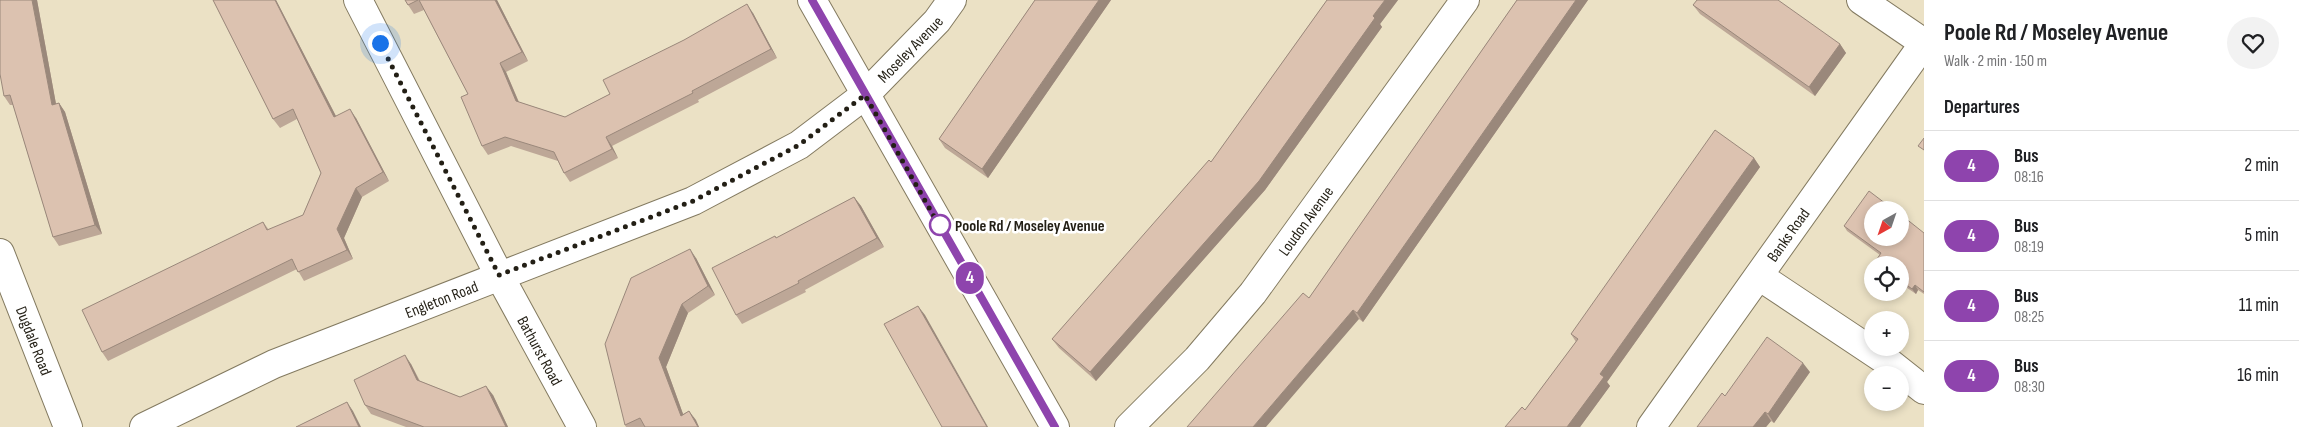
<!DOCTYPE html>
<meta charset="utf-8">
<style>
:root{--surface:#fff;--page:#f2f2f2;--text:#202124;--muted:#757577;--line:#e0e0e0}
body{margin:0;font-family:"Sofia Sans Condensed",sans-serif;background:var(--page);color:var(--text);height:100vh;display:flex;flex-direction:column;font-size:19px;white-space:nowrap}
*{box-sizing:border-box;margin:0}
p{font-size:16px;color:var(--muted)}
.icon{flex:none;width:28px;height:28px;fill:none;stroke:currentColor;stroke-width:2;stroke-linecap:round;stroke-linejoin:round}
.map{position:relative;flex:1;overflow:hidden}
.drawer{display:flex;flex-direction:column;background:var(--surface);width:375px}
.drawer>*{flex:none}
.badge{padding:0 10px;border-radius:16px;font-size:18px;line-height:32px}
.needle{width:32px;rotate:220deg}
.buttons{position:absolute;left:1864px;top:201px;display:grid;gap:10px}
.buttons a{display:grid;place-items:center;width:45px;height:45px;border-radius:50%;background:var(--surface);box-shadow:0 2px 8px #0003;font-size:25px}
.you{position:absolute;width:25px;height:25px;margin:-12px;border:4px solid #fff;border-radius:50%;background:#1a73e8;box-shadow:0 0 0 8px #1a73e833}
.map>.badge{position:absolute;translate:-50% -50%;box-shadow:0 0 0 2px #fff}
h2{padding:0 20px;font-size:19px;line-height:45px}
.round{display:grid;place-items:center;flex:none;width:52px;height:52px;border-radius:26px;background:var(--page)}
.head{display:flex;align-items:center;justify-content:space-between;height:85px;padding:0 20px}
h1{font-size:24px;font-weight:700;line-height:38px}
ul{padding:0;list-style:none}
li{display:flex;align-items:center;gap:15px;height:70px;padding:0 20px;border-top:1px solid var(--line)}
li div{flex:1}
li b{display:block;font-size:19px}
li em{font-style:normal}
li .badge{min-width:55px;font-weight:700;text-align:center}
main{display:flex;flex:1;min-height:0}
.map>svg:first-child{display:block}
</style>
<main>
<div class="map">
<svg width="1924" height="427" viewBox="0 0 1924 427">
<rect width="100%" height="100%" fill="#ebe1c5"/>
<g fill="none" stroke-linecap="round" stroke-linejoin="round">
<defs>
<g id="minor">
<path id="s1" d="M 358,0 L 499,275 L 582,427"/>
<path d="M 812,0 L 1055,427"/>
<path d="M 1861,0 L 1924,43"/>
<path id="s2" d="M 0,253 L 68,427"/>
<path d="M 1759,276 L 1891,364 L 1924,390"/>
<path id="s3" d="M 1129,427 L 1197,359 L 1253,293 L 1465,0"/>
<path id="s4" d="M 1651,427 L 1924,43"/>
</g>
<g id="secondary">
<path id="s5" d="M 144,427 L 274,364 L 693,201 L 799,145 L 865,95 L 937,21 L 952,0"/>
</g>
</defs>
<use href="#minor" stroke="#837a60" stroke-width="30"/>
<use href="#secondary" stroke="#837a60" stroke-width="30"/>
<use href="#minor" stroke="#fff" stroke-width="28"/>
<use href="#secondary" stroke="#fff" stroke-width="28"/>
</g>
<path fill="#bda797" d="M 0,0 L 37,0 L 56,104 L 59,103 L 65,112 L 102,234 L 59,246 L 53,237 L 13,105 L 10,105 L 4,96 Z
M 213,0 L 276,0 L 336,116 L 356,118 L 389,181 L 362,197 L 344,238 L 353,259 L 304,281 L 297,269 L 108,361 L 102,352 L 263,222 L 269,230 L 303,215 L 321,173 L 297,119 L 280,128 L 273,119 Z
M 405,0 L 497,0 L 528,61 L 506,72 L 519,102 L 565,117 L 610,94 L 753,13 L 777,58 L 698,100 L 699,102 L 612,146 L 618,158 L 570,182 L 564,173 L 558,161 L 511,146 L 488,155 L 482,146 L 468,94 L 424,10 L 414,14 Z
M 1035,0 L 1111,0 L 988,178 L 945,148 L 939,139 Z
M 1327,0 L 1398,0 L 1380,24 L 1382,27 L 1265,190 L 1096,381 L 1059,348 L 1052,339 L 1211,162 Z
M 1517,0 L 1588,0 L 1363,322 L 1359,319 L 1309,298 Z
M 1693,5 L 1840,44 L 1846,53 L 1815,96 L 1700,14 Z
M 1754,158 L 1760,167 L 1607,382 L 1610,386 L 1580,427 L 1505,427 L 1525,410 L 1576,342 L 1571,334 Z
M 854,197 L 861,206 L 884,247 L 805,290 L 806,292 L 742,324 L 736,315 L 777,238 Z
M 1844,226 L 1924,233 L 1924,294 L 1918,290 L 1916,294 L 1900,283 L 1900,265 L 1876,265 L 1875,262 L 1880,255 L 1847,231 Z
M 696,258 L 715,295 L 688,313 L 666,367 L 683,414 L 689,411 L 699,427 L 626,427 L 625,425 Z
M 411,364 L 420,381 L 460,397 L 493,395 L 508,427 L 406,427 L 371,414 L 365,405 Z
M 1810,372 L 1774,423 L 1771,421 L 1766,427 L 1697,427 L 1725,396 Z"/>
<path fill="#9a887b" d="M 32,0 L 37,0 L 58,115 L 52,105 Z
M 275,0 L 276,0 L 341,126 L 334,117 Z
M 495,0 L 497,0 L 528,61 L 522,52 Z
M 1099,0 L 1111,0 L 988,178 L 982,169 Z
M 1385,0 L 1398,0 L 1380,24 L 1382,27 L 1265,190 L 1096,381 L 1090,372 L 1373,16 Z
M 1576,0 L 1588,0 L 1363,322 L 1357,313 Z
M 747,4 L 753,13 L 777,58 L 771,49 Z
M 1840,44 L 1846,53 L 1815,96 L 1809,87 Z
M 500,63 L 506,72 L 522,110 L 516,101 Z
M 59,103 L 65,112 L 102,234 L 95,225 Z
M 350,109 L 356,118 L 389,181 L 383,172 Z
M 606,137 L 612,146 L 618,158 L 612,149 Z
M 1754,158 L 1760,167 L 1607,382 L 1610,386 L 1580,427 L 1567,427 L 1600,374 Z
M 356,188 L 362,197 L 344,238 L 353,259 L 347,250 L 337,229 Z
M 854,197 L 861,206 L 884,247 L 877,238 Z
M 690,249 L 696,258 L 715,295 L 708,286 Z
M 1915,285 L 1918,290 L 1916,294 L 1912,289 Z
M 682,304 L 688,313 L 666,367 L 687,425 L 681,416 L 659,358 Z
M 918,306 L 925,315 L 988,427 L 987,427 Z
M 1353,310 L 1359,319 L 1266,427 L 1253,427 Z
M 405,355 L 411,364 L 423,389 L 417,380 Z
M 1803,363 L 1810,372 L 1774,423 L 1768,414 Z
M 486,386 L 493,395 L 508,427 L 506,427 Z
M 347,402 L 353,411 L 361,427 L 359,427 Z
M 689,411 L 696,420 L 699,427 L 698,427 Z
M 1765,412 L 1771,421 L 1766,427 L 1753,427 Z"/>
<path fill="#dcc2b0" stroke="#9a887b" d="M 0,0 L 32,0 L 52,105 L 59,103 L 95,225 L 53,237 L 10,95 L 4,96 L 0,74 Z
M 213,0 L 275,0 L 334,117 L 350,109 L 383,172 L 356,188 L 337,229 L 347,250 L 298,272 L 292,259 L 102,352 L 82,310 L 263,222 L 267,230 L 303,215 L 321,173 L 293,109 L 273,119 Z
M 405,0 L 418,0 L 408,5 Z
M 419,0 L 495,0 L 522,52 L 500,63 L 516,101 L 565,117 L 610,94 L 603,80 L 684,40 L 747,4 L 771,49 L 692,91 L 693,93 L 606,137 L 612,149 L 564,173 L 554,152 L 505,137 L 482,146 L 461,97 L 468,94 Z
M 1035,0 L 1099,0 L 982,169 L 939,139 Z
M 1327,0 L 1385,0 L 1373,16 L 1375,18 L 1259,181 L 1090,372 L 1052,339 L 1209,160 L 1211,162 Z
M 1517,0 L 1576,0 L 1357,313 L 1353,310 L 1253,427 L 1187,427 L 1303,293 L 1309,298 Z
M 1697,0 L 1778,0 L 1840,44 L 1809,87 L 1693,5 Z
M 1715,130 L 1754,158 L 1600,374 L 1604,377 L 1567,427 L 1505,427 L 1522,407 L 1525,410 L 1578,339 L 1571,334 Z
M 1924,138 L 1924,150 L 1918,146 Z
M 1869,191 L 1894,210 L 1872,210 L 1872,238 L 1900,238 L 1900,214 L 1924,233 L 1924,292 L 1915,285 L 1912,289 L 1900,280 L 1900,265 L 1878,265 L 1875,262 L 1881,253 L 1844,226 Z
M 854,197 L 877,238 L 798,281 L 799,283 L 736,315 L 712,268 L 775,236 L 776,238 Z
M 690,249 L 708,286 L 682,304 L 659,358 L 681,416 L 689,411 L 698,427 L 645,427 L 640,418 L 625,425 L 605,344 L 631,278 Z
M 918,306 L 987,427 L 942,427 L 884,324 Z
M 1767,337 L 1803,363 L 1768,414 L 1765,412 L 1753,427 L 1697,427 L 1722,393 L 1725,396 Z
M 405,355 L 417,380 L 460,397 L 486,386 L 506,427 L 424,427 L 365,405 L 354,380 Z
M 347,402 L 359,427 L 296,427 Z"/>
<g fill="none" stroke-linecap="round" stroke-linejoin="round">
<defs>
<path id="line" d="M 812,0 L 1055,427"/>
</defs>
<use href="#line" stroke="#fff" stroke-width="11"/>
<use href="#line" stroke="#8e44ad" stroke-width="8"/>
<path stroke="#231f15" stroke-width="5" stroke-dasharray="0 9" d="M 380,43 L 499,275 L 693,201 L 799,145 L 865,95 L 940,227 L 940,225"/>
</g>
<circle fill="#fff" stroke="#8e44ad" stroke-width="2.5" cx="940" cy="225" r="10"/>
<g text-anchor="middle" stroke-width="5" stroke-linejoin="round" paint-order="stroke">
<g font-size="16" fill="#231f15" stroke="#fff">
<text dy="6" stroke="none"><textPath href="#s5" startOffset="861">Moseley Avenue</textPath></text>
<text dy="6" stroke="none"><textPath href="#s3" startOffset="272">Loudon Avenue</textPath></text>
<text dy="6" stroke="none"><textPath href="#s4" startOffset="236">Banks Road</textPath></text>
<text dy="6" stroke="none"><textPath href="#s5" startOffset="324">Engleton Road</textPath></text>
<text dy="6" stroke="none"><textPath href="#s2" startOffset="94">Dugdale Road</textPath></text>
<text dy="6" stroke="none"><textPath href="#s1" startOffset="395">Bathurst Road</textPath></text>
</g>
<g font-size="16" font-weight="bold" fill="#231f15" stroke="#fff" text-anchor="start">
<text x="955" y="231">Poole Rd / Moseley Avenue</text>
</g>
</g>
</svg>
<div class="buttons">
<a><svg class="needle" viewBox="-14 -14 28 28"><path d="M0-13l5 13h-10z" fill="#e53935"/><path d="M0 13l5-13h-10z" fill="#757577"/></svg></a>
<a><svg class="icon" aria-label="locate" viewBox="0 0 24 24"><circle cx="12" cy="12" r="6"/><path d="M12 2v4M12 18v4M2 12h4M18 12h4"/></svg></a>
<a>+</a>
<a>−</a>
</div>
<div class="you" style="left:380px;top:43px"></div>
<b class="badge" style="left:970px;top:278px;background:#8e44ad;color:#fff">4</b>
</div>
<section class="drawer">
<div class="head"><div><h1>Poole Rd / Moseley Avenue</h1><p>Walk · 2 min · 150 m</p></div><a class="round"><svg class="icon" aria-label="heart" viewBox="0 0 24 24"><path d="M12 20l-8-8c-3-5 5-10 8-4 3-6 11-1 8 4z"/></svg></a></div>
<h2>Departures</h2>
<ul>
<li><span class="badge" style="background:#8e44ad;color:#fff">4</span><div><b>Bus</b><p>08:16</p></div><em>2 min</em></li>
<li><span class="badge" style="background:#8e44ad;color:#fff">4</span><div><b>Bus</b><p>08:19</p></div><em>5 min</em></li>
<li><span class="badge" style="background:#8e44ad;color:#fff">4</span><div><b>Bus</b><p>08:25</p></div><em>11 min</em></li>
<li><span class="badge" style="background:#8e44ad;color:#fff">4</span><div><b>Bus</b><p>08:30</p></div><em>16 min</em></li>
</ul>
</section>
</main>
